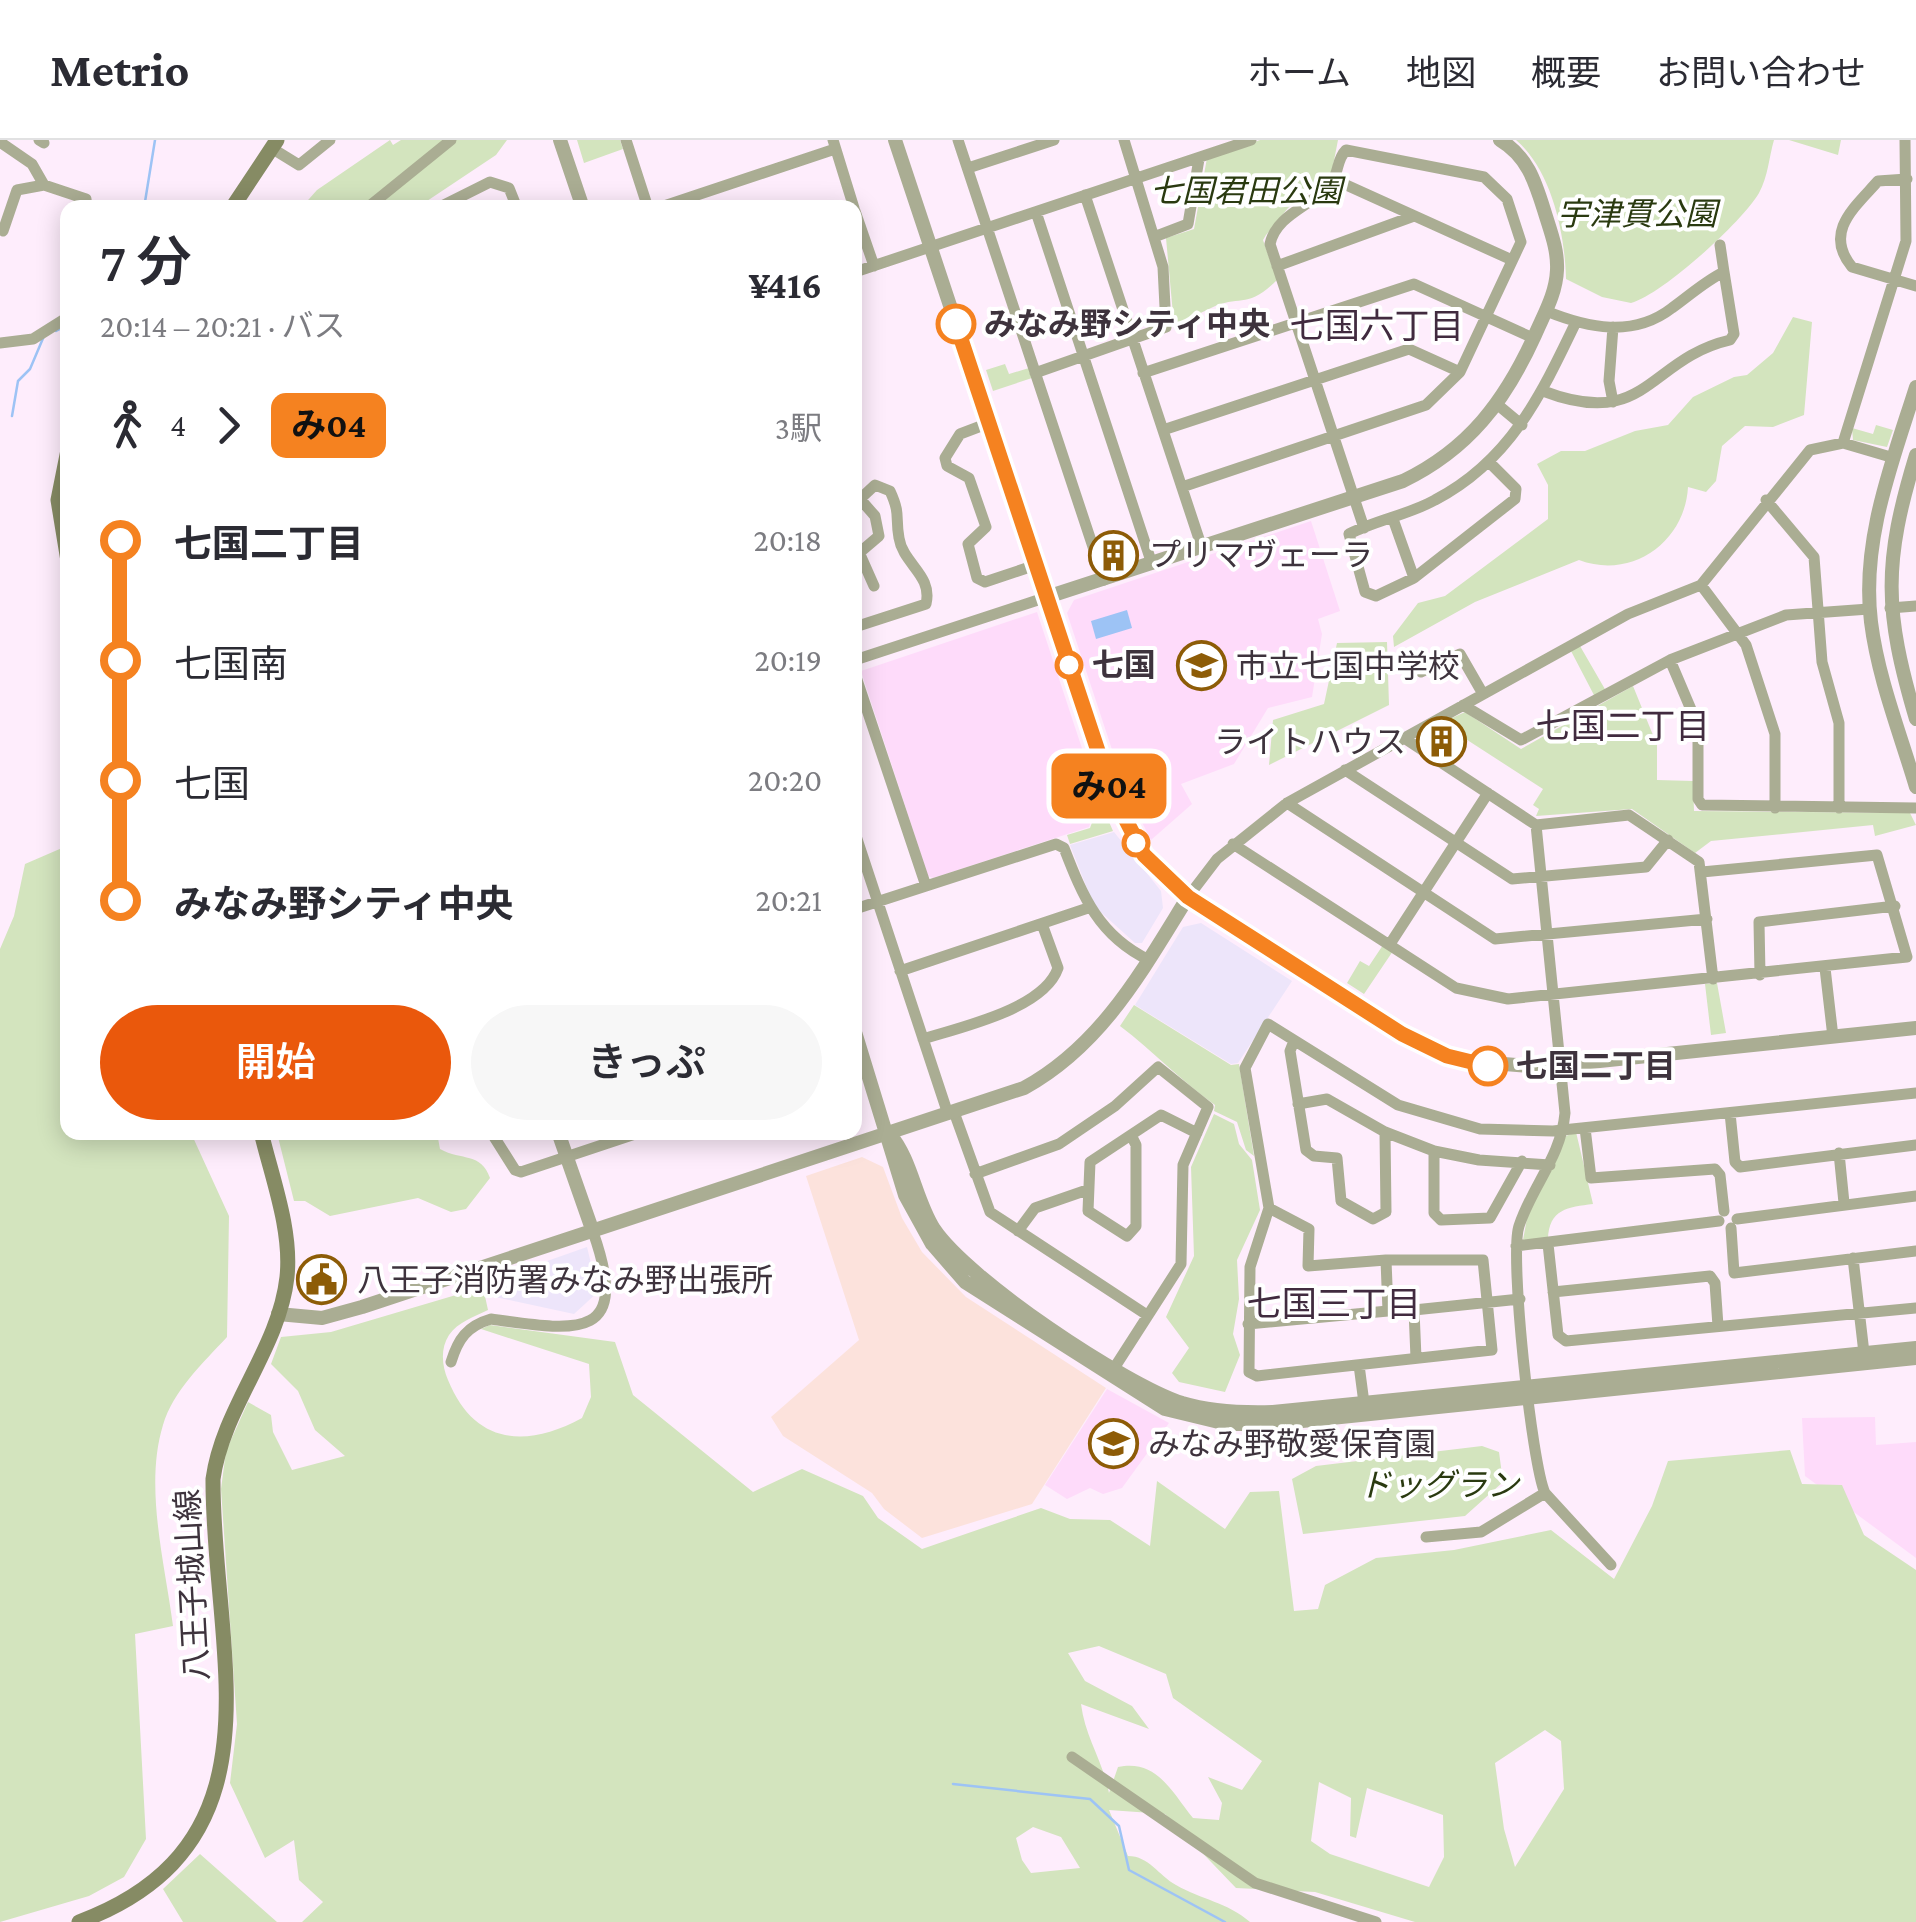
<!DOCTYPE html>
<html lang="ja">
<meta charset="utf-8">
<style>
:root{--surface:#fff;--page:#f7f7f7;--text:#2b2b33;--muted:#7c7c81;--line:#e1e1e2;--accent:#ea580c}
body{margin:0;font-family:"Crimson Pro","Noto Sans JP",serif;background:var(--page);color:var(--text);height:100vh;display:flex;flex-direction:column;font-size:38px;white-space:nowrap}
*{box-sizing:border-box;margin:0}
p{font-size:32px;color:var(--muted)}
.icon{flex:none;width:55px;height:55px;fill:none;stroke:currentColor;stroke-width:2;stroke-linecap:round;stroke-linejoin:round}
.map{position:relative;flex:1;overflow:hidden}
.details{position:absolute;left:60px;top:60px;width:802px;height:940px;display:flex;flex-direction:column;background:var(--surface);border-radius:20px;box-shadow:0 5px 25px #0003}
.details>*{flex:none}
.badge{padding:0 20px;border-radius:15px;font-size:35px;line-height:65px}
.map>.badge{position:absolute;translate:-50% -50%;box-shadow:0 0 0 5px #fff}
.legs{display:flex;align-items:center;gap:15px;height:110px;padding:0 40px;font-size:32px}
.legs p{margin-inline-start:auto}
.headline{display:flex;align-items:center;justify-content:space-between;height:170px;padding:0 40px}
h1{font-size:55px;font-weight:600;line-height:75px}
.cta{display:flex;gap:20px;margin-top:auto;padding:20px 40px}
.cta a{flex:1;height:115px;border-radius:60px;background:var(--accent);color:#fff;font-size:40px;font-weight:600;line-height:115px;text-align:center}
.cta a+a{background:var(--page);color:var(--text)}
ul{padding:0 40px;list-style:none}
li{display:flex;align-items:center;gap:35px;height:120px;font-size:38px}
li i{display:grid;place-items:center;width:15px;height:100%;margin:0 12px;background:currentColor}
li i::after{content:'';width:25px;height:25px;margin:-12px;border:8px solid;border-radius:50%;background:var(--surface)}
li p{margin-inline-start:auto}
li:first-child i{background:linear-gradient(#0000 50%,currentColor 0)}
li:last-child i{background:linear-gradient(currentColor 50%,#0000 0)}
header{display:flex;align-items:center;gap:60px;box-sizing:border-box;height:140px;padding:0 50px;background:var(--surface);border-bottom:2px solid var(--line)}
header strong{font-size:48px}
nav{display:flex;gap:55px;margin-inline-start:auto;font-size:35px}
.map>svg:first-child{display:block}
</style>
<header>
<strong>Metrio</strong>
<nav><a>ホーム</a><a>地図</a><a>概要</a><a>お問い合わせ</a></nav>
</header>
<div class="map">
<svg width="1916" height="1782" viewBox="0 0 1916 1782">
<rect width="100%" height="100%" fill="#feedfc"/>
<path fill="#ede5fa" d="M 1114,692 L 1161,751 L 1163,768 L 1142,803 L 1135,803 L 1094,766 L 1070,705 Z
M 1201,783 L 1292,841 L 1238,923 L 1231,924 L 1135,865 L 1183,787 Z
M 587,1107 L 598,1152 L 574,1174 L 495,1157 L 493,1140 Z"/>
<path fill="#fce2dc" d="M 862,1017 L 883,1027 L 902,1078 L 922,1112 L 966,1157 L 1106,1248 L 1032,1364 L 922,1398 L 884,1369 L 872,1353 L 783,1296 L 771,1277 L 859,1200 L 806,1036 Z"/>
<path fill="#fedbfa" d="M 1311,381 L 1340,471 L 1318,479 L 1322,494 L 1312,557 L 1268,568 L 1234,624 L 1181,644 L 1192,664 L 1151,700 L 1125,649 L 1067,473 L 1074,460 Z
M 1037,472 L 1099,660 L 1089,687 L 933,738 L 928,736 L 861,531 Z
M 1107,1249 L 1169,1283 L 1122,1348 L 1103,1354 L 1090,1348 L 1067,1359 L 1045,1345 Z
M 1875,1277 L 1876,1305 L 1916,1302 L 1916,1418 L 1805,1336 L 1802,1278 Z"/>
<path fill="#d3e4be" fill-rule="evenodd" d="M 390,0 L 393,5 L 401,0 L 507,0 L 496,15 L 418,67 L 301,68 L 317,50 Z
M 577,0 L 620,0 L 623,9 L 584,23 Z
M 1260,0 L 1338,0 L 1331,36 L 1288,68 L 1266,95 L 1263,100 L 1277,140 C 1247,170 1240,154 1211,168 C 1198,174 1187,180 1174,185 L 1166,98 L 1194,89 L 1207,18 Z
M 1516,0 L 1774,0 C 1769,17 1768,37 1759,53 C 1743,81 1663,154 1631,163 L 1602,157 L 1566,139 C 1565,94 1552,31 1516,0 Z
M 1789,0 L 1841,0 L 1838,15 Z
M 1793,177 L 1812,182 L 1804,275 L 1773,287 L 1745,286 L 1722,306 L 1716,341 L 1706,352 L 1688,347 C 1685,402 1632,440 1579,420 L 1475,462 L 1394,507 L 1393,496 L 1418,463 L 1445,456 L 1548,379 L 1548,345 L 1537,324 L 1561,311 L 1585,311 L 1635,291 L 1668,285 L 1693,257 L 1734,237 L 1747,235 L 1773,213 Z
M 1005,224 L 1009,234 L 1029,228 L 1032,238 L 993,251 L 986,230 Z
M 1876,285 L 1893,290 L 1887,307 L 1853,300 L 1852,288 L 1873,294 Z
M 1387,502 L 1389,565 L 1269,625 L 1273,580 L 1324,564 L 1337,503 Z
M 1580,506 L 1606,551 L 1595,557 L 1571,511 Z
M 1633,546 L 1657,605 L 1657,640 L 1693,641 L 1694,671 L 1910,673 L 1916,685 L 1875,696 L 1873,685 L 1711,701 L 1695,713 L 1632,669 L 1536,676 L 1539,669 L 1533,665 L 1543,649 L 1441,583 L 1465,572 L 1521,609 Z
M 1100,661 L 1113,691 L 1070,704 L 1067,695 L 1090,688 Z
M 62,708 L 68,723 L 68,992 L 191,993 L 229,1076 L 227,1197 C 203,1223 173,1251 163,1285 C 144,1347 165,1423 173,1486 L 135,1494 L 146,1699 L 124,1737 L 89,1756 L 0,1782 L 0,809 L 14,776 L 25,724 Z
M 1383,805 L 1393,811 L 1364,854 L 1347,843 L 1360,821 L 1369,826 Z
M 1717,843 L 1726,893 L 1711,895 L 1705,844 Z
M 1134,865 L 1231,925 L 1239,924 L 1254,1016 L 1246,1010 L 1237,982 L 1214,971 L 1215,965 C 1181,941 1153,911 1120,886 Z
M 1214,974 L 1234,984 L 1239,1004 L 1252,1020 L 1260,1070 L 1237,1120 L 1239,1159 L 1233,1194 L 1240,1215 L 1225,1252 L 1179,1242 L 1172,1233 L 1189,1208 L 1166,1177 L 1194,1116 L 1191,1027 Z
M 1576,992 L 1593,1064 C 1568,1067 1549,1069 1548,1099 L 1523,1100 L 1528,1073 L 1566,996 Z
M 277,993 L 437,993 L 440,1009 C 462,1021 481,1012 490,1038 L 466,1069 L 451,1072 L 418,1058 L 330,1076 L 305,1061 L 294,1061 Z
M 483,1147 L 488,1170 C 474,1177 458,1182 449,1195 C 440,1209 442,1226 448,1240 C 474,1304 525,1309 582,1278 L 591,1257 L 589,1224 L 481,1189 L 490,1185 L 615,1202 L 633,1255 L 753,1352 L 802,1329 L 863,1356 L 878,1378 L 922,1409 L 1041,1368 L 1070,1379 L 1110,1380 L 1150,1406 L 1157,1341 L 1225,1389 L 1250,1352 L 1279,1351 L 1294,1471 L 1318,1469 L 1325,1445 L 1376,1418 L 1454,1410 L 1551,1390 L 1614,1439 L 1652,1366 L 1668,1321 L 1790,1310 L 1802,1344 L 1842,1345 L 1864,1395 L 1916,1430 L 1916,1782 L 1415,1782 L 1315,1752 L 1236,1748 L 1165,1674 L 1109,1670 L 1128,1716 C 1149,1716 1158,1735 1176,1745 C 1202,1760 1227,1762 1250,1782 L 302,1782 L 323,1762 L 299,1740 L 294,1700 L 265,1718 L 230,1643 L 237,1584 L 221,1349 L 226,1311 L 248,1262 L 271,1275 L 273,1292 L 292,1330 L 345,1316 L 315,1290 L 298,1251 L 271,1224 L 281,1197 L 331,1192 ZM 1099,1506 L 1166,1534 L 1173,1558 L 1262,1621 L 1242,1650 L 1208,1637 L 1222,1663 L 1219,1680 L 1193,1678 C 1171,1651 1157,1619 1118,1627 L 1109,1653 C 1103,1621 1085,1597 1081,1564 L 1149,1589 L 1132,1566 L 1085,1541 L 1068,1513 ZM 1545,1590 L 1561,1601 L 1564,1649 L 1515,1727 L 1504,1689 L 1495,1623 ZM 1319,1642 L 1351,1658 L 1350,1696 L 1356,1698 L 1367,1648 L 1443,1675 L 1444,1717 L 1429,1747 L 1330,1714 L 1311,1701 ZM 1033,1687 L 1061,1697 L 1080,1728 L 1031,1733 L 1022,1720 L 1016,1698 Z
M 1482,1306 L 1499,1312 L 1503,1342 L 1465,1376 L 1303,1394 L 1292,1339 L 1316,1326 Z
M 200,1714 L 277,1782 L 183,1782 L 163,1749 Z"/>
<path fill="#9dc3f5" d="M 1127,470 L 1132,488 L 1096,499 L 1091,481 Z"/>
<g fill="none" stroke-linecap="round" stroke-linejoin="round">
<path stroke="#9dc3f5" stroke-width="2.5" d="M 144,68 L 155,0
M 56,191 L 68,185
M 12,276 L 18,241 L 30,229 L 44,196
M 953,1644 L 1090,1659 L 1119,1686 L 1129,1730 L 1225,1782"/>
<path stroke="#aaad93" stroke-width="11" d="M 39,0 L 44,3
M 626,0 L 648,68
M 833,0 L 854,68
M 958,0 L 1104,440
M 0,2 L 32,24 L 44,45
M 273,9 L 299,25 L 330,0
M 968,28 L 1054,0
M 1333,39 L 1512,120
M 1907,39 L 1878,41 C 1855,67 1823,92 1852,127 L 1916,146
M 1085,55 L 1202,408
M 367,68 L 451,0
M 438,68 L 490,42 L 509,48 L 517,68
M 658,68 L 835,9
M 855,71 L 874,126
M 1036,72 L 1152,424
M 3,91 L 17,50 L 44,45 L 86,59 L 87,68
M 1154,97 L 1188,84 L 1199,19
M 1720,105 L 1724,132
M 1277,126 L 1414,76
M 855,132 L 1251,0
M 1613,187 L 1609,241 L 1613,262
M 0,203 L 33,199 L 68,177
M 1035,233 L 1166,187 L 1163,127 L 1124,0
M 1143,233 L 1414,144 L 1533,198
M 1543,251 C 1647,291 1648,219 1730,200 L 1734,194 L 1724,132 C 1705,141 1689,156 1672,168 C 1633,198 1588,188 1546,171
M 1498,265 L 1522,285
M 989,283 L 960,294 L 945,318 L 947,326 L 969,338 L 986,387 L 968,404 L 977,438 L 985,442 L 1036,425
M 1163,290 L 1409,209 L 1460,232
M 1843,303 L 1906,101 L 1905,0
M 1489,322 L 1516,349 L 1515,359 L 1414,438 L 1376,456 L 1365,452 L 1349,394 C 1376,380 1408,375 1435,360 C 1510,321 1541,255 1576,182
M 1182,347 L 1426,265 L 1460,232 L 1521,102 L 1507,59 L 1484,37 L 1346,10 C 1337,19 1339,30 1333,40 C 1317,65 1277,72 1270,104 C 1302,199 1332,293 1364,388
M 1766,360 L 1814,417 L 1822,522 L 1839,583 L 1839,668
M 855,373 L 860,359 L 875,345 L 890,351 C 901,375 895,376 899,398 C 903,424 933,435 926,464 L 855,487
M 1393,379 L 1414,438
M 858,410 L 874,446
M 859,413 L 879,396 L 875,376 L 860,359
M 1701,445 L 1746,505 L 1775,594 L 1775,668
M 1890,468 L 1916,466
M 855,520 L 1047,457
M 1670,520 L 1698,586 L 1698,659 L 1702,665 L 1916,668
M 1421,532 L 1460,514 L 1483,554
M 855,534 L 926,746
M 1463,565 L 1521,600 L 1670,520 L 1786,475 L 1869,469
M 1404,598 L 1536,685 L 1629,675 L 1699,722 L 1713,839
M 1345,630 L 1512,739 L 1646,727 L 1668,700
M 1287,663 L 1495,799 L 1707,779
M 1536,685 L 1565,973 C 1561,1017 1532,1046 1519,1086 C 1509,1115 1532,1325 1545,1353 L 1611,1425
M 855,693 L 948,974
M 1233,704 L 1456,848 L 1508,859 L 1907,817 L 1877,715 L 1702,732
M 1188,757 L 1217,719 L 1287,663 L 1628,474 L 1701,445 L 1810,310 L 1843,303 L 1894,318
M 855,769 L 1056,704 L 1064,708 C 1083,757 1099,796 1149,820
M 1390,804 L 1488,653
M 1825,828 L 1833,897
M 900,831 L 1088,768
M 1760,835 L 1759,782 L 1895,766
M 923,899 C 961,887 1044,869 1058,828 L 1042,784
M 1294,901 L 1290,911 L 1306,1010 L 1314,1016 L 1337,1018 L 1341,1061 L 1373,1079 L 1386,1072 L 1385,992
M 1298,964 L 1327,959 L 1385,992 L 1434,1011 L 1479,1020 L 1550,1025
M 954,972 L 990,1072 L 1147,1175
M 1730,973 L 1735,1022 L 1740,1027 L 1916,1005
M 1585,988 L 1591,1038 L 1715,1029 L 1720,1035 L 1724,1071
M 491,992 L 515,1030 L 521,1032 L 641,992
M 1131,995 L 1136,1005 L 1136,1086 L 1127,1096 L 1088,1071 L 1090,1022 L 1161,975 L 1197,993
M 1434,1011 L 1434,1073 L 1441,1080 L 1490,1078 L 1522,1021
M 1839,1013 L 1844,1063
M 975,1034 L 1059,1004 L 1115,966 L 1158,927 L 1208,967 L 1183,1025 L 1181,1124 L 1111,1233
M 1269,1068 L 1309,1089 L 1308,1126 L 1386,1120 L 1483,1120 L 1492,1210 L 1257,1236 L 1249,1232 L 1250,1127 L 1269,1068 L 1245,928 L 1268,884 L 1398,965 L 1480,989 L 1553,991 L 1916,953
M 1737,1079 L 1916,1056
M 1731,1088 L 1734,1133 L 1916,1111
M 1018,1091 L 1035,1068 L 1087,1050
M 1548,1104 L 1558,1195 L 1566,1201 L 1916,1168
M 1516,1106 L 1719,1081
M 1853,1118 L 1864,1213
M 1553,1152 L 1710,1136 L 1715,1143 L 1718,1186
M 1248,1184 L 1388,1171 L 1386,1120
M 1416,1218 L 1414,1170 L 1520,1159
M 451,1222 C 458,1199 467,1186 491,1179 C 576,1191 632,1202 593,1092
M 1359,1225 L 1364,1263
M 1426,1397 L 1481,1392 L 1545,1353
M 1072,1617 L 1255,1743 L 1376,1782"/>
<path stroke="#aaad93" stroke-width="14" d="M 560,0 L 583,68
M 895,0 L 1112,653 L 1136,703 L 1176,748 L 1402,895 L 1467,921 L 1542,927 L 1916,888
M 1916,247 C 1892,323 1861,401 1871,482 C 1878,538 1900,593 1916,647
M 1916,315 C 1883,423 1884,471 1916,579
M 1047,457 L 1403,341 C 1469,309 1505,261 1535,195 C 1544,174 1556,154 1557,130 C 1558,109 1550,90 1544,70 C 1535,41 1527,16 1500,0
M 855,892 L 905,1055 L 932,1104 L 965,1142 L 1165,1269 L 1227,1284 L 1273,1284 L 1916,1218
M 558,992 L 593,1092
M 889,993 C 912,1020 915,1059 934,1089 C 968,1140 1124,1244 1182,1263 C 1212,1272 1242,1273 1273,1272 L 1916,1208
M 278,1174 L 322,1178 L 362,1167 L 1024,948 C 1102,905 1142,831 1188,757"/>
<path stroke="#868b64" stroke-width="15" d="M 232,68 L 277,0
M 68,310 L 58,360 L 68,421
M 79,1782 C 290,1703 212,1512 213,1339 C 223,1267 279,1209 287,1137 C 292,1090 272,1038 261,992"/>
</g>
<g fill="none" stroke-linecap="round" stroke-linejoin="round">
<defs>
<path id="line-1" d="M 956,184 L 1112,653 L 1144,715 L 1188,757 L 1402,894 L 1447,916 L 1488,926"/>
</defs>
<use href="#line-1" stroke="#fff" stroke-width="22"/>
<use href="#line-1" stroke="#f58220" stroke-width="15"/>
</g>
<defs>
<symbol id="building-ring" viewBox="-11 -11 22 22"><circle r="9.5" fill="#fff" stroke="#8d5c07" stroke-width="1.5"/><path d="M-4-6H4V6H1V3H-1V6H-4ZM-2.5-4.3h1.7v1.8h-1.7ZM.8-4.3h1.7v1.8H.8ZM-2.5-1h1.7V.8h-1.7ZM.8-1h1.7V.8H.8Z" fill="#8d5c07"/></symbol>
<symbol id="school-ring" viewBox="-11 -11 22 22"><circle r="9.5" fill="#fff" stroke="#8d5c07" stroke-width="1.5"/><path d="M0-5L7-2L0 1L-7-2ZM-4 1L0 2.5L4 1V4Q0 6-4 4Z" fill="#8d5c07"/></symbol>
<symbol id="civic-ring" viewBox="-11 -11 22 22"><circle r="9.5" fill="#fff" stroke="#8d5c07" stroke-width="1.5"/><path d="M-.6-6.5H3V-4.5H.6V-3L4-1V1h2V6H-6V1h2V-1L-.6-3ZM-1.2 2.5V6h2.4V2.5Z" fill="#8d5c07"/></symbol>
</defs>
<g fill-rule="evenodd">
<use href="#building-ring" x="1086" y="388" width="55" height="55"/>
<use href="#school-ring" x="1174" y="498" width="55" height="55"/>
<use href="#building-ring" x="1414" y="574" width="55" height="55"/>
<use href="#civic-ring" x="294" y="1112" width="55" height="55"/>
<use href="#school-ring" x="1086" y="1276" width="55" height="55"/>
</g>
<g fill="#fff" stroke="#f58220" stroke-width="5">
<circle cx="956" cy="184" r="18"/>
<circle cx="1069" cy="525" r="12"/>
<circle cx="1136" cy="703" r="12"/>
<circle cx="1488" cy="926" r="18"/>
</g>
<g text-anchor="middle" stroke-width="8" stroke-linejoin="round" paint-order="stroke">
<g font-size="32" font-style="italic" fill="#2a3a10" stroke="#fff">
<text x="1246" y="62">七国君田公園</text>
<text x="1637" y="85">宇津貫公園</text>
<text x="1439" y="1356">ドッグラン</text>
</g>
<g font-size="32" font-weight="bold" fill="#3e333d" stroke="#fff" text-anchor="start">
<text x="984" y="195">みなみ野シティ中央</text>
<text x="1092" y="536">七国</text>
<text x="1516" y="937">七国二丁目</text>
</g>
<g font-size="32" fill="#3e333d" stroke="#fff" text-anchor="start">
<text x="1149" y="426">プリマヴェーラ</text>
<text x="1236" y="537">市立七国中学校</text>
<text x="1406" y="613" text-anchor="end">ライトハウス</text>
<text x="357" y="1151">八王子消防署みなみ野出張所</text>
<text x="1148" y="1315">みなみ野敬愛保育園</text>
</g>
<g font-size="32" fill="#3e333d" stroke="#fff">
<text transform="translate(192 1445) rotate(-93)" y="11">八王子城山線</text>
</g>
<g font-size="35" fill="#412b3f" stroke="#fff">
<text x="1377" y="198">七国六丁目</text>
<text x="1623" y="598">七国二丁目</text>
<text x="1334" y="1176">七国三丁目</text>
</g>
</g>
</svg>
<b class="badge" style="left:1109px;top:646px;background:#f58220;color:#111">み04</b>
<section class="details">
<div class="headline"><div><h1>7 分</h1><p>20:14 – 20:21 · バス</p></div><b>¥416</b></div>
<div class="legs"><svg class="icon" aria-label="walk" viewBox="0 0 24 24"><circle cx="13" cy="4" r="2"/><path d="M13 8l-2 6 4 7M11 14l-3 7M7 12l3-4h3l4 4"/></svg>4<svg class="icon" aria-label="forward" viewBox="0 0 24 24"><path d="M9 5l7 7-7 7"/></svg><b class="badge" style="background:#f58220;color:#111">み04</b><p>3駅</p></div>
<ul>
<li><i style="color:#f58220"></i><b>七国二丁目</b><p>20:18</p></li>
<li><i style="color:#f58220"></i><span>七国南</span><p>20:19</p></li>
<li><i style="color:#f58220"></i><span>七国</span><p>20:20</p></li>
<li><i style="color:#f58220"></i><b>みなみ野シティ中央</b><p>20:21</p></li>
</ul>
<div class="cta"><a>開始</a><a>きっぷ</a></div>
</section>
</div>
